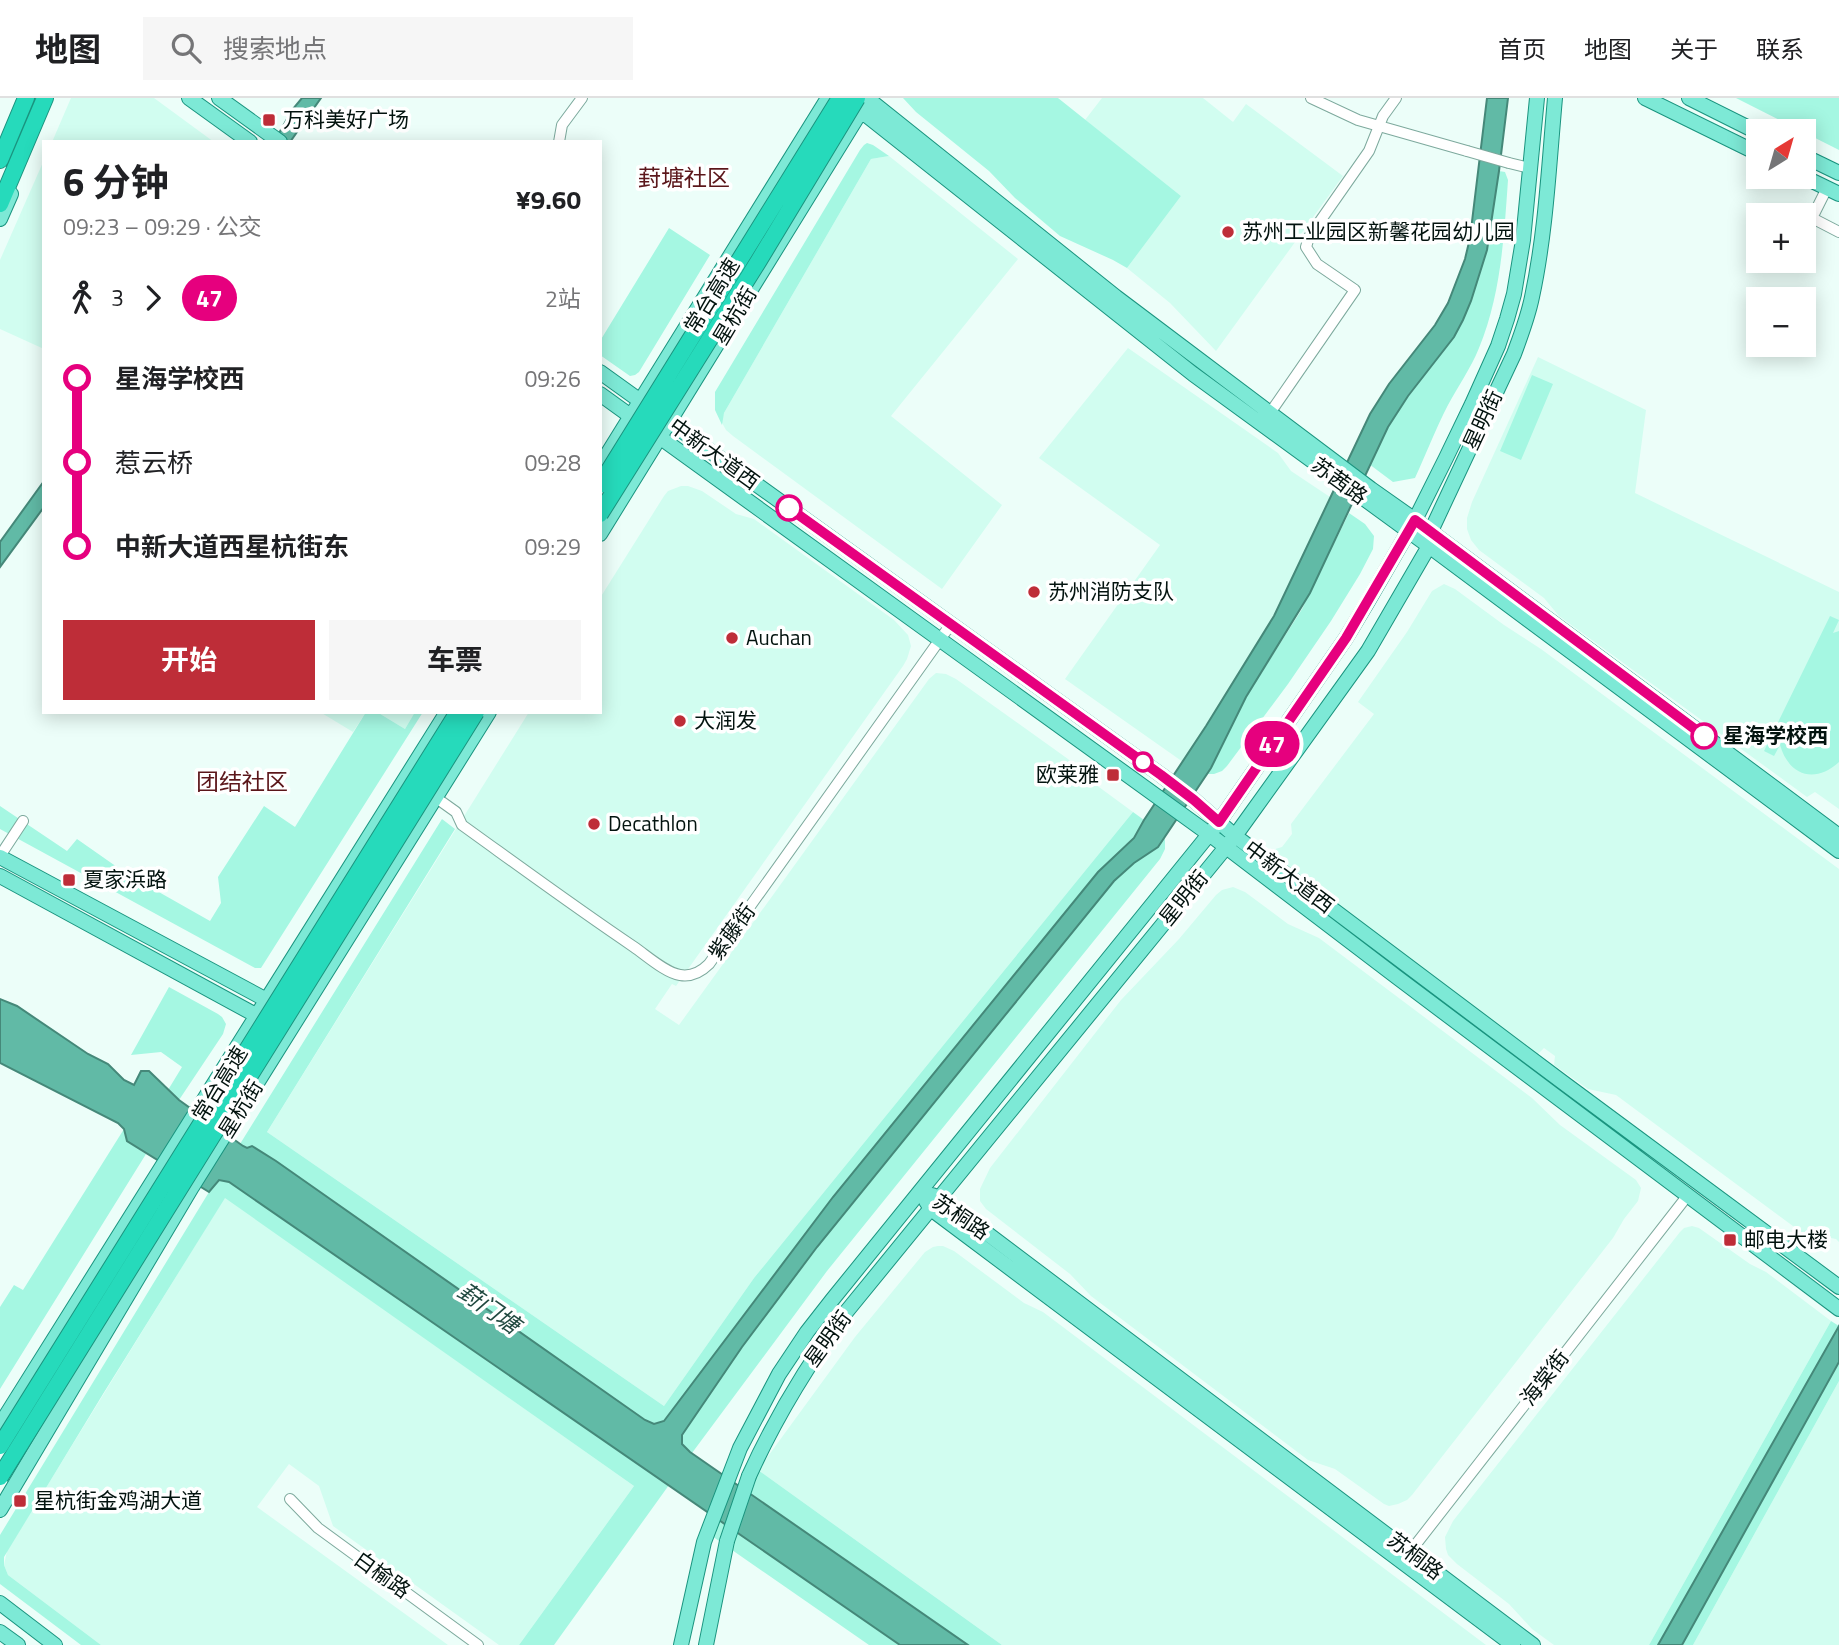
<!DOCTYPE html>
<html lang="zh">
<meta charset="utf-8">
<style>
:root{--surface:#fff;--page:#f6f6f6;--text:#202124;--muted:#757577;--line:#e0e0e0;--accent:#be2d38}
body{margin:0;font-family:"Titillium Web","Noto Sans SC",sans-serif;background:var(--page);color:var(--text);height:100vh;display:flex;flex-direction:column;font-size:26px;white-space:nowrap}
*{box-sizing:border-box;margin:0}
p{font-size:23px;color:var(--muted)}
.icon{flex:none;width:38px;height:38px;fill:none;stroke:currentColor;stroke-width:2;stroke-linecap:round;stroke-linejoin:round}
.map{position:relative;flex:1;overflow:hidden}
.panel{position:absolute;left:42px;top:42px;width:560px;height:574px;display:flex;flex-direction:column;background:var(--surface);border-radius:0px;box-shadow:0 4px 18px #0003}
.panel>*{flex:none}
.badge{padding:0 14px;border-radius:23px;font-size:24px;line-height:46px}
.needle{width:46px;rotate:37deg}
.fabs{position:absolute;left:1746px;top:21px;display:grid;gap:14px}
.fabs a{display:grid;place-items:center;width:70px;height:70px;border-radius:0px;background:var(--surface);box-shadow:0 4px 18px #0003;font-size:35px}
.map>.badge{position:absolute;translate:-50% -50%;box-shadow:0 0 0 4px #fff}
.legs{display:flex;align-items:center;gap:10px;height:77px;padding:0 21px;font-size:23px}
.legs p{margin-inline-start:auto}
.headline{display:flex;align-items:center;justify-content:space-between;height:119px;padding:0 21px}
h1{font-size:38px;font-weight:700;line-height:52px}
.action{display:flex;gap:14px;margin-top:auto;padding:14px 21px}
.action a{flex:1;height:80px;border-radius:0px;background:var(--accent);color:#fff;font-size:28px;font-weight:700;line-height:80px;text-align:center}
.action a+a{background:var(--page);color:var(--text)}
ul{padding:0 21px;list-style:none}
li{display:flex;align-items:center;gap:24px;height:84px;font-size:26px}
li i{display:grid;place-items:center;width:10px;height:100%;margin:0 9px;background:currentColor}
li i::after{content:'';width:18px;height:18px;margin:-9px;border:5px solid;border-radius:50%;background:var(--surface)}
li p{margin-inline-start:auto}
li:first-child i{background:linear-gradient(#0000 50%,currentColor 0)}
li:last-child i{background:linear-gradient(currentColor 50%,#0000 0)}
header{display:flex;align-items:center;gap:42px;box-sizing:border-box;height:98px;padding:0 35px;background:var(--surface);border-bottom:2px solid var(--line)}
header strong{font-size:33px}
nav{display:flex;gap:38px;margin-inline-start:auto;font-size:24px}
.search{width:490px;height:63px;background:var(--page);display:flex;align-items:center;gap:18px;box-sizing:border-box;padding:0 24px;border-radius:0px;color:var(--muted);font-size:26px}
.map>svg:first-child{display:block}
</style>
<header>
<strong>地图</strong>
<div class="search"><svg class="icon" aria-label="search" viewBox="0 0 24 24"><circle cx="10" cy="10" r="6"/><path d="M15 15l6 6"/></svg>搜索地点</div>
<nav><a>首页</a><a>地图</a><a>关于</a><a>联系</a></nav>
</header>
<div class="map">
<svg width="1839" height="1547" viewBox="0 0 1839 1547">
<rect width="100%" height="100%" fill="#ecfef9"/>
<path fill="#d1fdf0" d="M 71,0 L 154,0 L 214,44 L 52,44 Z
M 1102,0 L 1203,0 L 1233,24 L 1246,6 L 1343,78 L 1216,253 L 1170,205 L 1127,170 L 1181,98 L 1085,22 Z
M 889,58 L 1018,161 L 891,318 L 1002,407 L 942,491 L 733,338 L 726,332 L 721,323 L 724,315 L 871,61 Z
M 44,62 L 44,251 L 0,231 L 0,162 Z
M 1128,250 L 1278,355 L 1291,373 L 1330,399 L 1274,518 L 1183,664 L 1065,581 L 1160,447 L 1039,360 Z
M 1538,259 L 1646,312 L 1635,395 L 1839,494 L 1839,711 L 1815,694 L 1807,699 L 1559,518 L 1544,500 L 1479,452 L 1471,442 L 1467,431 L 1467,420 L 1472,404 Z
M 681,388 L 688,388 L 702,393 L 736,416 L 754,421 L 894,522 L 908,537 L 911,548 L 907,561 L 903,568 L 676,888 L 672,886 L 655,911 L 679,927 L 929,581 L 936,575 L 946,576 L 956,581 L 1068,661 L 1088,681 L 1133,714 L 754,1180 L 664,1308 L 267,1034 L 529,614 L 600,614 L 600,500 L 664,398 L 668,393 Z
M 1444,486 L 1455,491 L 1504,527 L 1541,551 L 1839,771 L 1839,1144 L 1836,1141 L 1801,1134 L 1616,997 L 1588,991 L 1554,967 L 1555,958 L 1544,950 L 1535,959 L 1274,766 L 1272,752 L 1282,749 L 1292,736 L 1291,726 L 1374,616 L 1358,604 L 1407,534 L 1432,493 Z
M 320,614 L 366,614 L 353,634 Z
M 377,614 L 415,614 L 405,631 Z
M 1233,789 L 1245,794 L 1288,826 L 1319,840 L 1532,1000 L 1560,1027 L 1636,1082 L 1641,1090 L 1638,1103 L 1624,1121 L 1613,1140 L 1412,1397 L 1407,1402 L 1398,1406 L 1389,1408 L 1384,1406 L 1335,1371 L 1308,1362 L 1091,1198 L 1070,1176 L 986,1111 L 980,1103 L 980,1091 L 990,1070 L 1121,902 L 1179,841 L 1216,797 L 1222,792 Z
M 225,1099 L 634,1388 L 519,1547 L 499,1547 L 333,1428 L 319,1388 L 289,1366 L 257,1409 L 448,1547 L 101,1547 L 8,1477 L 4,1467 L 7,1453 Z
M 1692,1128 L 1699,1130 L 1750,1166 L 1766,1174 L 1831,1223 L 1649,1547 L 1554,1547 L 1532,1531 L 1509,1506 L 1457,1466 L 1448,1457 L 1446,1451 L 1445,1439 L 1453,1423 L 1680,1134 L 1684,1130 Z
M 938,1148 L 943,1148 L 954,1153 L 1024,1205 L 1043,1214 L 1486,1547 L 1002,1547 L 758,1372 L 855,1239 L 925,1154 L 933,1149 Z
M 1839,1283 L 1839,1547 L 1693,1547 Z"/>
<path fill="#a5f7e2" d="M 903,0 L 1058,0 L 1181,98 L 1127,170 L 1113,162 L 1060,138 L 1015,100 L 989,73 L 916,14 Z
M 1736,0 L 1839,0 L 1839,52 Z
M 867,45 L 873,47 L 889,58 L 871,61 L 724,315 L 722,327 L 715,312 L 715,294 L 860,52 L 864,47 Z
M 1499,73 L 1505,74 L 1508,82 C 1504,139 1501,197 1479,250 C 1471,270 1458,288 1448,307 C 1436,330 1426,356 1415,380 L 1393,384 L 1369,366 L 1397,313 L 1454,239 L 1487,152 Z
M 669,130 L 710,157 L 639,274 L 635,277 L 630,278 L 600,257 L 600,243 Z
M 1532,277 L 1553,286 L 1521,362 L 1500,353 Z
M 1349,415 L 1365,426 L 1374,438 L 1373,451 L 1360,476 L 1331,523 L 1288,586 L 1227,668 L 1222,673 L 1214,676 L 1207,676 L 1246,599 L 1302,511 Z
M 1830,518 L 1839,522 L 1833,535 L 1839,533 L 1839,664 C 1815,686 1789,678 1780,647 L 1774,658 L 1764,653 Z
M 366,614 L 377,614 L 405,631 L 415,614 L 423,614 L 261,870 L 255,870 L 0,731 L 0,708 L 67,753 L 77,741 L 127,776 L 210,823 L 221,805 L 218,779 L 264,708 L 295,729 Z
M 1133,714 L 1144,722 L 1134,740 L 668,1319 C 661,1326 654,1327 645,1322 L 276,1063 L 240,1046 L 442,721 L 455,731 L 267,1034 L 664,1308 L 754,1180 Z
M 1165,740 L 1165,751 L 1160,761 L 827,1173 L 692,1355 L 682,1347 L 681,1340 L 685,1332 L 742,1249 L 817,1149 L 1114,783 L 1134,765 L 1158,749 Z
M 169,889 L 218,916 L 222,919 L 226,926 L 223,936 L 179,1002 L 168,992 L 182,969 L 161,954 L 131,957 Z
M 124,1031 L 127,1043 L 146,1056 L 0,1291 L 0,1209 L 14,1187 L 23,1192 Z
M 219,1082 L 229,1084 L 669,1387 L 554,1547 L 519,1547 L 634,1388 L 225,1100 L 103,1296 L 4,1459 L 4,1467 L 8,1477 L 101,1547 L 81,1547 L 0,1486 L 0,1437 L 209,1094 Z
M 1831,1223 L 1839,1228 L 1836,1234 L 1658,1547 L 1649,1547 Z
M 1839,1264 L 1839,1283 L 1693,1547 L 1682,1547 Z
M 758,1372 L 1002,1547 L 968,1547 L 744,1391 Z
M 719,1422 L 900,1547 L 869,1547 L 709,1436 Z"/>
<path fill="#61baa6" stroke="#458879" stroke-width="2" d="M 302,0 L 321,0 L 290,44 L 274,44 L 292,12 Z
M 1487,0 L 1508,0 L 1499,73 L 1487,152 L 1471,203 L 1463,222 L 1454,239 L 1408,298 L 1388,329 L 1310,495 L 1246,599 L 1211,670 L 1158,749 L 1134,765 L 1114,783 L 817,1149 L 742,1249 L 682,1337 L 682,1346 L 690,1354 L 968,1547 L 900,1547 L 229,1084 L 219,1082 L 209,1094 L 127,1043 L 124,1031 L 118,1025 L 0,965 L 0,901 L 17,908 L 88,956 L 108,966 L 124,982 L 134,987 L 141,973 L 149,973 L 179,1002 L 243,1048 L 247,1050 L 252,1048 L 276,1063 L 645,1322 L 654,1326 L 664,1323 L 833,1099 L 1098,774 L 1134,740 L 1144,722 L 1206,628 L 1274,518 L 1370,316 L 1389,286 L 1435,227 L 1448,205 L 1465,161 L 1470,140 Z
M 44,383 L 44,409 L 0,469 L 0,444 Z
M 1839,1228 L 1839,1264 L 1682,1547 L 1658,1547 Z"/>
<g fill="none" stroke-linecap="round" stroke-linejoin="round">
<defs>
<path id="minor" d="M 1311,0 L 1358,22 L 1467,53
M 559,44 L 562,27 L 582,0
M 1509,65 L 1530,70
M 1827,90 L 1812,120 L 1839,134
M 1270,315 L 1355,192 L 1317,166 L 1306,149 L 1309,139 L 1369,53 L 1383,18 L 1396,0
M 435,699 L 456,714 L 462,727 C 519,768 576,810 634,849 C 647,858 666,875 680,877 C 692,879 701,874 709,866 L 951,526
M 0,758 L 23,723
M 290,1401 L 318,1430 L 478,1547
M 1406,1459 L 1688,1097"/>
<path id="major" d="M 189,0 L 250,44
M 219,0 L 280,44
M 850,0 L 861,13 L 1193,276 L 1429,448 L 1839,753
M 867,0 L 1116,199 L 1371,391 L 1415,422 L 1839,738
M 1645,0 L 1759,56
M 1689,0 L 1759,35
M 1804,58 L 1839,75
M 1804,79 L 1839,96
M 0,121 L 11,96
M 600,274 L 1161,677 L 1194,702 L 1235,738 L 1561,983 L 1839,1189
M 600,296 L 1209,736 L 1398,880 L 1839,1211
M 600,368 L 828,0
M 600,436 L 866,5
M 0,759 L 276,907
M 0,778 L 263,921
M 932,1097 L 940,1100 L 1533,1547
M 926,1103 L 931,1111 L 1513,1547
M 0,1327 L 447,614
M 749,1378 C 776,1318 808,1266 847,1213 L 1235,738 L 1368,553 L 1429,448 L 1431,433 L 1514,256 C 1521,237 1528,219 1532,199 C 1546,134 1549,66 1555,0
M 0,1412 L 192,1089 L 489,614
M 0,1505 L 55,1547
M 0,1534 L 18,1547
M 681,1547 L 704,1444 L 740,1350 L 779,1276 L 807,1234 L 832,1202 L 1219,724 L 1346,540 L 1367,505 L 1415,422 L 1446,360 L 1472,306 L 1498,248 L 1507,221 L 1514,196 L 1523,142 L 1537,0
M 706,1547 L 727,1443"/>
<path id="highway" d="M 0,62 L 26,0
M 0,106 L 45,0"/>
</defs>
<use href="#minor" stroke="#7da99d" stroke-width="12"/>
<use href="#major" stroke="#1a947f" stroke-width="16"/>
<use href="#highway" stroke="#1a947f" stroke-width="18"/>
<use href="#minor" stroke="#fff" stroke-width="10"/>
<use href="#major" stroke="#7de9d6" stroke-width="14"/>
<use href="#highway" stroke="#26dabb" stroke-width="16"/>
<defs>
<path id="minor-bridge" d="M 1467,53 L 1509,65"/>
<path id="major-bridge" d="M 727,1443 L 749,1378"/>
<path id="highway-bridge" d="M 600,387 L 840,0
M 600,416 L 758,164 L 857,0
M 0,1348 L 458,614
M 0,1379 L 476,614"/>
</defs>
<use href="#minor-bridge" stroke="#7da99d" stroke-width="12" stroke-linecap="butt"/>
<use href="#major-bridge" stroke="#1a947f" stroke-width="16" stroke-linecap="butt"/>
<use href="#highway-bridge" stroke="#1a947f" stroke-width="18" stroke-linecap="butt"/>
<use href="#minor-bridge" stroke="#fff" stroke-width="10"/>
<use href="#major-bridge" stroke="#7de9d6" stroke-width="14"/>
<use href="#highway-bridge" stroke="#26dabb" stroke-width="16"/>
</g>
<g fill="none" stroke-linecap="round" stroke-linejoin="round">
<defs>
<path id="line-1" d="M 789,410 L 1161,677 L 1194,702 L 1219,724 L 1346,540 L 1415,422 L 1704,638"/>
</defs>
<use href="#line-1" stroke="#fff" stroke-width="16"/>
<use href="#line-1" stroke="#e6007e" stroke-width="10"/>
</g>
<g fill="#be2d38" stroke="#fff" stroke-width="2.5">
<rect x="262" y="15" width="14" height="14" rx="3.5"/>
<circle cx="1228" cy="134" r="7"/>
<circle cx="1034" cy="494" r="7"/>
<circle cx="732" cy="540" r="7"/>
<circle cx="680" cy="623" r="7"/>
<rect x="1106" y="670" width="14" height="14" rx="3.5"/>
<circle cx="594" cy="726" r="7"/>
<rect x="62" y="775" width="14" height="14" rx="3.5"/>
<rect x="1723" y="1135" width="14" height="14" rx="3.5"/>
<rect x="13" y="1396" width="14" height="14" rx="3.5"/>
</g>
<g fill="#fff" stroke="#e6007e" stroke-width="3.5">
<circle cx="789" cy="410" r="12"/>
<circle cx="1704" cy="638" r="12"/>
<circle cx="1143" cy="664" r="9"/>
</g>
<g text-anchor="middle" stroke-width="7" stroke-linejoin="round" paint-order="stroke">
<g font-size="21" fill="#03130f" stroke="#fff" text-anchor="start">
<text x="283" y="29">万科美好广场</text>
<text x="1242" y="141">苏州工业园区新馨花园幼儿园</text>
<text x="1048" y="501">苏州消防支队</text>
<text x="746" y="547">Auchan</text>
<text x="694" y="630">大润发</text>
<text x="1099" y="684" text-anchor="end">欧莱雅</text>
<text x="608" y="733">Decathlon</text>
<text x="83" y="789">夏家浜路</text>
<text x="1744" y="1149">邮电大楼</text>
<text x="34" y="1410">星杭街金鸡湖大道</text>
</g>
<g font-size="21" fill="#03130f" stroke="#fff">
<text transform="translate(712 198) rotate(-58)" y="7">常台高速</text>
<text transform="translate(735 218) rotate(-59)" y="7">星杭街</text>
<text transform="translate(1483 322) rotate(-65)" y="7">星明街</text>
<text transform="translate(714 356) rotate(36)" y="7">中新大道西</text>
<text transform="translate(1339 383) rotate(36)" y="7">苏茜路</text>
<text transform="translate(1289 779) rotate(37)" y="7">中新大道西</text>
<text transform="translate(1184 800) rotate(-51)" y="7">星明街</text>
<text transform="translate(732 834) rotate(-54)" y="7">紫藤街</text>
<text transform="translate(220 986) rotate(-58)" y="7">常台高速</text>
<text transform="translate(241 1011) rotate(-58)" y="7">星杭街</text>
<text transform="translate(961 1119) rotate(34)" y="7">苏桐路</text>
<text transform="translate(828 1241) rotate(-54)" y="7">星明街</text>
<text transform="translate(1545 1280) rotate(-52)" y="7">海棠街</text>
<text transform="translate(1415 1458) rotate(37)" y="7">苏桐路</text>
<text transform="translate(382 1477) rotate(36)" y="7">白榆路</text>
</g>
<g font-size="21" font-weight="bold" fill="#03130f" stroke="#fff" text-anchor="start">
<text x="1723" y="645">星海学校西</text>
</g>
<g font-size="23" fill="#5b161a" stroke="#fff">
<text x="684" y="88">葑塘社区</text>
<text x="242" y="692">团结社区</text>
</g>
<g font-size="23" font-style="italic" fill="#214940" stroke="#fff">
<text transform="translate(489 1210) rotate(35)" y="8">葑门塘</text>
</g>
</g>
</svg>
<div class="fabs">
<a><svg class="needle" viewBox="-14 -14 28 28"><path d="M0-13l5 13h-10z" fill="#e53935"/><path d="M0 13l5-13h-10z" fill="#757577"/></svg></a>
<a>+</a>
<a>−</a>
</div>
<b class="badge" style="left:1272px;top:646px;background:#e6007e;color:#fff">47</b>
<section class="panel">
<div class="headline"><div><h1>6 分钟</h1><p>09:23 – 09:29 · 公交</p></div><b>¥9.60</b></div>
<div class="legs"><svg class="icon" aria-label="walk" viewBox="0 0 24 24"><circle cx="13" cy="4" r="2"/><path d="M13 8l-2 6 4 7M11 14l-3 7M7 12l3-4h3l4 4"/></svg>3<svg class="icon" aria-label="forward" viewBox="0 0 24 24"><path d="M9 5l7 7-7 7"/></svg><b class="badge" style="background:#e6007e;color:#fff">47</b><p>2站</p></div>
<ul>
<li><i style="color:#e6007e"></i><b>星海学校西</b><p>09:26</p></li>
<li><i style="color:#e6007e"></i><span>惹云桥</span><p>09:28</p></li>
<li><i style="color:#e6007e"></i><b>中新大道西星杭街东</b><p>09:29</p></li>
</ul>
<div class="action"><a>开始</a><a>车票</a></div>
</section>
</div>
